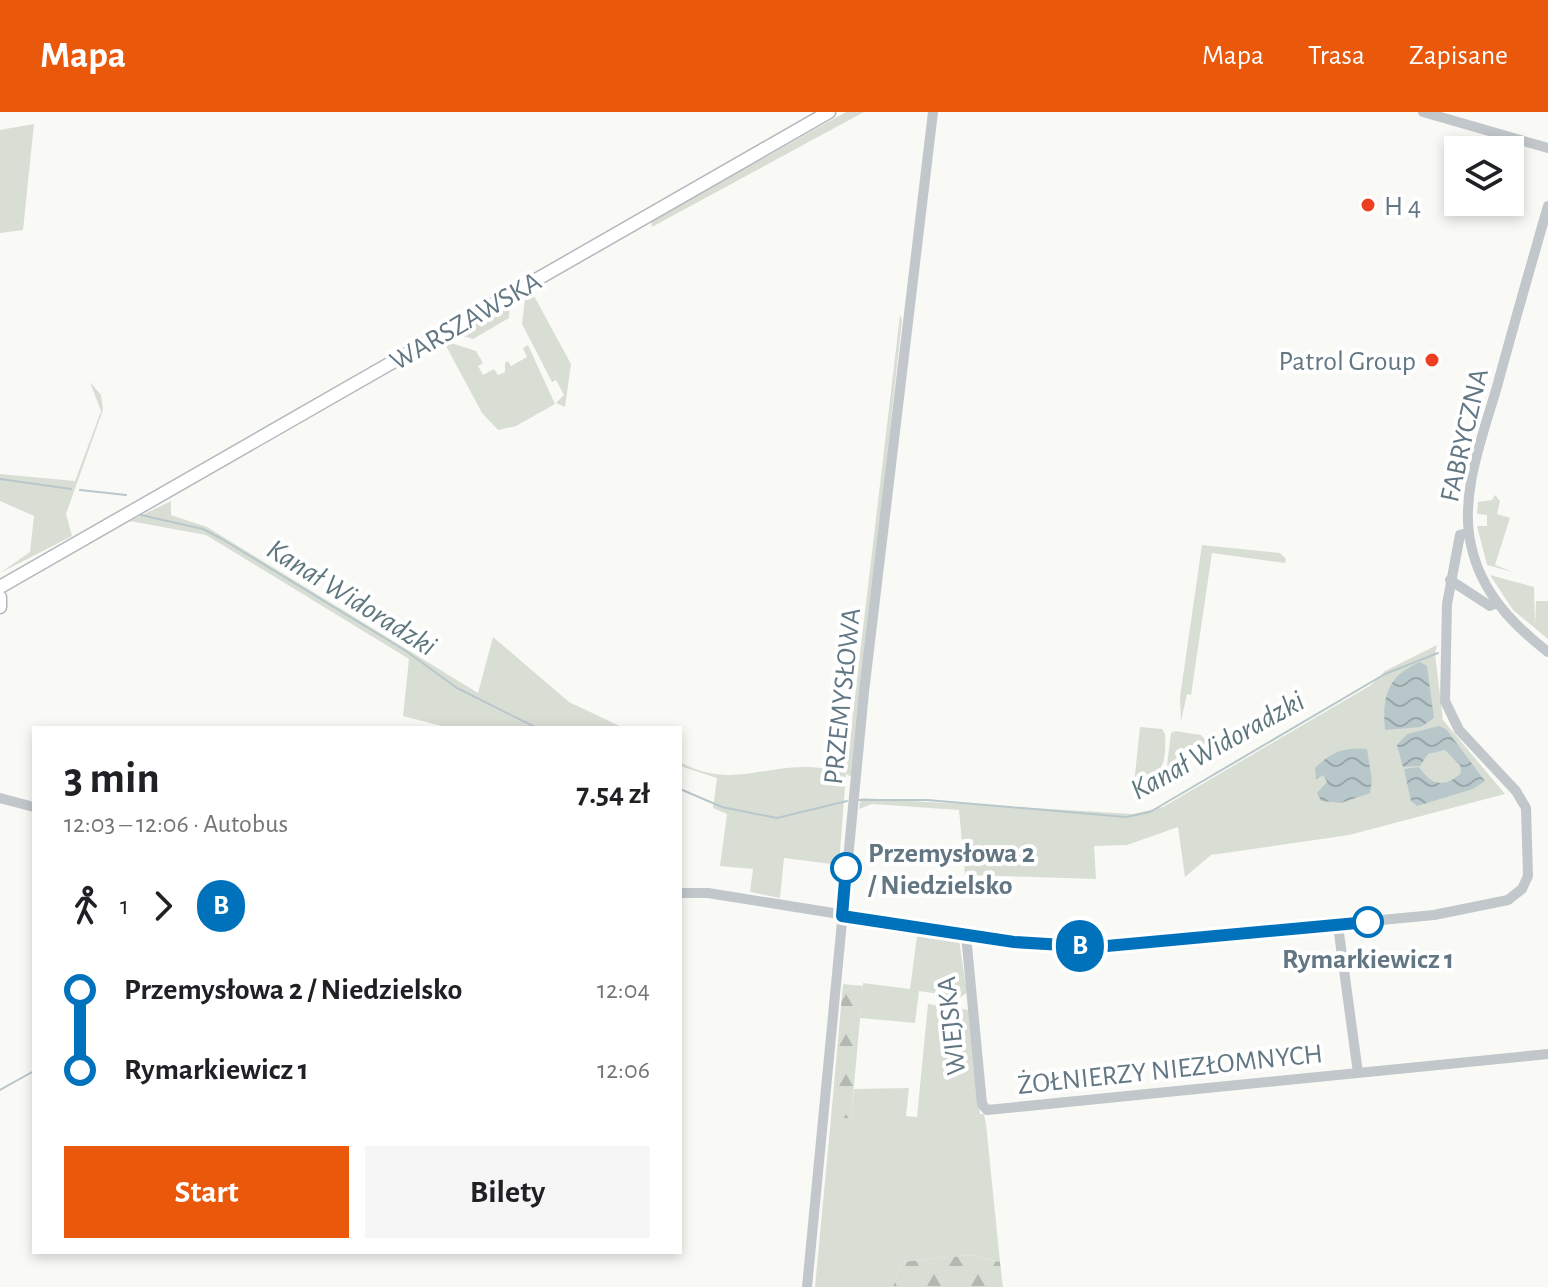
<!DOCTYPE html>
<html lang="pl">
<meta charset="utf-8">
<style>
:root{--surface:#fff;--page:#f6f6f6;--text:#202124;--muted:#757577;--accent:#ea580c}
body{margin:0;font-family:"Alegreya Sans",sans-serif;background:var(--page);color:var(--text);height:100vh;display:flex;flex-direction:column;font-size:30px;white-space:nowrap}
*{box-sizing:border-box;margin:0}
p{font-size:26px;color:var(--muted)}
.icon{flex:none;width:44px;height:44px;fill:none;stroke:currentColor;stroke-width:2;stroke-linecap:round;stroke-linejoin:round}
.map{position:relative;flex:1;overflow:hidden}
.drawer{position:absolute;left:32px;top:614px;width:650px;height:528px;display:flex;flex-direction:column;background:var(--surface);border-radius:0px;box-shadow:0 4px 12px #0003}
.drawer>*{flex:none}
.badge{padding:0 16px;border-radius:26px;font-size:28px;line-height:52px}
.buttons{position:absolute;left:1444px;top:24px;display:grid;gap:16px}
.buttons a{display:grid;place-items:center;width:80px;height:80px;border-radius:0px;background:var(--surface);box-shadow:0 4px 12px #0003;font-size:40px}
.map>.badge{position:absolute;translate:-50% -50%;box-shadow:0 0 0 4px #fff}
.legs{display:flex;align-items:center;gap:12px;height:88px;padding:0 32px;font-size:26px}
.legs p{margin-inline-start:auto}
.head{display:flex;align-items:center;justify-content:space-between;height:136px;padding:0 32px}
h1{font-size:44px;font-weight:600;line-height:60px}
.primary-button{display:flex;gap:16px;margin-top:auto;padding:16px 32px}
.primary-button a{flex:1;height:92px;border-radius:0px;background:var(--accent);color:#fff;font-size:32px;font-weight:600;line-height:92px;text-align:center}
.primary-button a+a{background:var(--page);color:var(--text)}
ul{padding:0 32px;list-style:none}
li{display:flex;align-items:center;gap:28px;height:80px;font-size:30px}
li i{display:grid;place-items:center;width:12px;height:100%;margin:0 10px;background:currentColor}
li i::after{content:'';width:20px;height:20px;margin:-10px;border:6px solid;border-radius:50%;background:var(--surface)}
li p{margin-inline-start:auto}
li:first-child i{background:linear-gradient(#0000 50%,currentColor 0)}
li:last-child i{background:linear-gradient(currentColor 50%,#0000 0)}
header{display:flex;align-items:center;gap:48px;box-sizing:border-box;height:112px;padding:0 40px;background:var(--accent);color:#fff}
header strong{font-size:38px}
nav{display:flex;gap:44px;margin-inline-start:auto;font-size:28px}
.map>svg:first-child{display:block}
</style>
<header>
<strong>Mapa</strong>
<nav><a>Mapa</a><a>Trasa</a><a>Zapisane</a></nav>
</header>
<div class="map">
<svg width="1548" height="1175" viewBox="0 0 1548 1175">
<defs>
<pattern id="forest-firs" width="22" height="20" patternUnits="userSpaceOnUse" patternTransform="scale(2)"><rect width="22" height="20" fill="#d9ded5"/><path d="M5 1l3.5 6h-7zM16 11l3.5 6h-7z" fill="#b3b9b2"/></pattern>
<pattern id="water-waves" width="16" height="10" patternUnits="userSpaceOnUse" patternTransform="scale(2)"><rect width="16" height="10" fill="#b8c7ca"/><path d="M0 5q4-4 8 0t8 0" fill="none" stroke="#99a6a9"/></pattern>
</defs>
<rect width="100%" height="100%" fill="#f9f9f6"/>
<path fill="#d9ded5" d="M 846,0 L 864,0 L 652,115 L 651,109 Z
M 34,12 L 23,118 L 0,121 L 0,18 Z
M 533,182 L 571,252 L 565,295 L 556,291 L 564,283 L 556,268 L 552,270 L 522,212 L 525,187 Z
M 510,192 L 509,206 L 473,227 L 457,222 Z
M 900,203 L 902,208 L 852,665 L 846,662 L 839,753 L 784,746 L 780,786 L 750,780 L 753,757 L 720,754 L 727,702 L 713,696 L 717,666 L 680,654 L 680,650 C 730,677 762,653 809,655 C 821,655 834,659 846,661 Z
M 448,230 L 476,239 L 483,251 L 478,254 L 483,263 L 494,257 L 498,263 L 505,260 L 505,251 L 508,249 L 511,254 L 527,245 L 523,236 L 528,233 L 555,292 L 516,314 L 498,318 L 482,301 L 445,232 Z
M 90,270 L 101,283 L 103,298 L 66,402 L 72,424 L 0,461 L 30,440 L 34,404 L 0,389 L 0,362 L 75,369 L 101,299 Z
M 1495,383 L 1500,389 L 1497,402 L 1510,406 L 1495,453 L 1513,460 L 1487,453 L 1477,414 L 1487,414 L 1487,403 L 1477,402 L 1478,390 L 1492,388 Z
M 171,389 L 171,403 L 207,415 L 478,581 L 493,525 L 569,590 L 624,616 L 449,616 L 403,604 L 409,547 L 206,423 L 130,409 Z
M 1202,433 L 1280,441 L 1286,447 L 1285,451 L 1212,441 L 1191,583 L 1187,582 L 1181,609 L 1180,585 Z
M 1490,463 L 1534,475 L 1535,513 L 1536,489 L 1548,489 L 1548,527 L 1513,498 Z
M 1437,533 L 1435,542 L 1443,608 L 1505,682 L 1349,723 L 1211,743 L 1185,765 L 1178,715 L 1127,733 L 1094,734 L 1096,767 L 965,763 L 959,698 L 872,692 L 859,697 L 861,686 L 1133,702 L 1163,695 L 1371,573 L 1385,559 Z
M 1140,615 L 1162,617 L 1165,622 C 1167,658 1160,661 1133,681 Z
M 1175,619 L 1201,623 L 1210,634 L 1170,657 L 1167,654 L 1171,621 Z
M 913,818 L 959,828 L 967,881 L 960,885 L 919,879 L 915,911 L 860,906 L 863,871 L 910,877 L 917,824 L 911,823 Z
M 928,892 L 969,898 L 980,1002 L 984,1002 L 986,1012 L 1000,1150 L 971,1143 L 901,1150 L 893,1175 L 815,1175 L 831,1006 L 851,1006 L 854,977 L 909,976 L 906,1004 L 917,1005 Z"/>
<path fill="url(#forest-firs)" d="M 843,872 L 863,874 L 851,1006 L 831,1006 Z
M 971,1143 L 1000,1150 L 1003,1175 L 893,1175 L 901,1150 Z"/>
<path fill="url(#water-waves)" d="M 1420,550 L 1427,554 L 1434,606 L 1421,615 L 1385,618 C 1382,585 1387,564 1420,550 Z
M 1439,614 L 1446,617 L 1485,669 L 1473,677 L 1417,694 L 1411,689 L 1404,657 L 1419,655 C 1431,673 1444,677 1461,661 L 1460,653 L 1445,638 L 1428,642 L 1420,654 L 1403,655 L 1397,633 L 1407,622 Z
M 1367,637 L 1372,669 L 1370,681 L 1341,691 L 1321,689 L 1317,681 L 1327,670 L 1323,663 L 1316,667 L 1315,656 C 1331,640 1344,635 1367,637 Z"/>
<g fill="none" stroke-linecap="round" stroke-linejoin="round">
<path stroke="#b8c7ca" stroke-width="2" d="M 0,367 L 71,377
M 80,378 L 126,383
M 141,403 L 203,417 L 222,427 L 406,539 L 457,576 L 537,616
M 680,677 L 722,695 L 777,706 L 847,689
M 859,688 L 927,688 L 1126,705 L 1150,700 L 1385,562 L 1438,541
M 0,978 L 34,959"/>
<defs>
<path id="major" d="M 0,475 L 829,0
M 0,485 L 0,495"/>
</defs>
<use href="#major" stroke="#b2b9bd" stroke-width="15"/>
<path stroke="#c1c7ca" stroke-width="10" d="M 1423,0 L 1548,36
M 1548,94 C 1531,153 1514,212 1498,271 C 1484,321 1459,381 1471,433 C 1481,480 1512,512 1548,540
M 1450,468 L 1490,494 L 1497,491
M 0,686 L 34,695
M 680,781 L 708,781 L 1014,830 L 1096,835 L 1434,803 L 1508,788 L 1522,777 L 1528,764 L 1526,696 L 1516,679 L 1459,618 L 1445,589 L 1447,492 L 1460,423 L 1469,421
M 1338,814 L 1358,961
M 966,823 L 982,992 L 987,998 L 1548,942
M 807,1175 L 864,580 L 933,0"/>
<use href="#major" stroke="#fff" stroke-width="12"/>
</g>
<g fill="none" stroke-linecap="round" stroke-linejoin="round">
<defs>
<path id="line-1" d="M 846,756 L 842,804 L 1014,830 L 1096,835 L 1368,810"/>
</defs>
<use href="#line-1" stroke="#fff" stroke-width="18"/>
<use href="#line-1" stroke="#0072bc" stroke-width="12"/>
</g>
<g fill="#ee3e21" stroke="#fff" stroke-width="3">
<circle cx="1368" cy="93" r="8"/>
<circle cx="1432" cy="248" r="8"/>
</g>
<g fill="#fff" stroke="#0072bc" stroke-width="4">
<circle cx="846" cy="756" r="14"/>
<circle cx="1368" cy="810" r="14"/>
</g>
<g text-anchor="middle" stroke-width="8" stroke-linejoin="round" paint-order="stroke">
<g font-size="28" fill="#627783" stroke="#fff" text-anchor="start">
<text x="1384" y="103">H 4</text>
<text x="1416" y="258" text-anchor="end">Patrol Group</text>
</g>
<g font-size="28" fill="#627783" stroke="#fff">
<text transform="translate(465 208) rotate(-30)" y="10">WARSZAWSKA</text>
<text transform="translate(1463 323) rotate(-77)" y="10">FABRYCZNA</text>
<text transform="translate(841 584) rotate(-84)" y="10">PRZEMYSŁOWA</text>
<text transform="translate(950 914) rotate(-96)" y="10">WIEJSKA</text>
<text transform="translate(1170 956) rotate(-6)" y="10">ŻOŁNIERZY NIEZŁOMNYCH</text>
</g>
<g font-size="28" font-weight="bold" fill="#627783" stroke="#fff" text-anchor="start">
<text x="868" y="750">Przemysłowa 2<tspan x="868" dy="32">/ Niedzielsko</tspan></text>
<text x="1368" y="856" text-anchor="middle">Rymarkiewicz 1</text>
</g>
<g font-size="30" font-style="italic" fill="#5d777d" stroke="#fff">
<text transform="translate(352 485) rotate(32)" y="10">Kanał Widoradzki</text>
<text transform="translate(1217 633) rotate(-29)" y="10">Kanał Widoradzki</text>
</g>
</g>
</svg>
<div class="buttons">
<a><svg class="icon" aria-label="layers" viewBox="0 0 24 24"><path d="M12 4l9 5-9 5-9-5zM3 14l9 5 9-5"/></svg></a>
</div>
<b class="badge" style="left:1080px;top:834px;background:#0072bc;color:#fff">B</b>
<section class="drawer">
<div class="head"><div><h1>3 min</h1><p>12:03 – 12:06 · Autobus</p></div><b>7.54 zł</b></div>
<div class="legs"><svg class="icon" aria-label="walk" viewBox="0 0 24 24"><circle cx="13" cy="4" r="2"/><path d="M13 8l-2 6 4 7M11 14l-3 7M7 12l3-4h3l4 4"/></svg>1<svg class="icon" aria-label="forward" viewBox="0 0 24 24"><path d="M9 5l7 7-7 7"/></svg><b class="badge" style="background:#0072bc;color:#fff">B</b></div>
<ul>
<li><i style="color:#0072bc"></i><b>Przemysłowa 2 / Niedzielsko</b><p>12:04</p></li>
<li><i style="color:#0072bc"></i><b>Rymarkiewicz 1</b><p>12:06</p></li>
</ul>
<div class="primary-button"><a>Start</a><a>Bilety</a></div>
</section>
</div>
